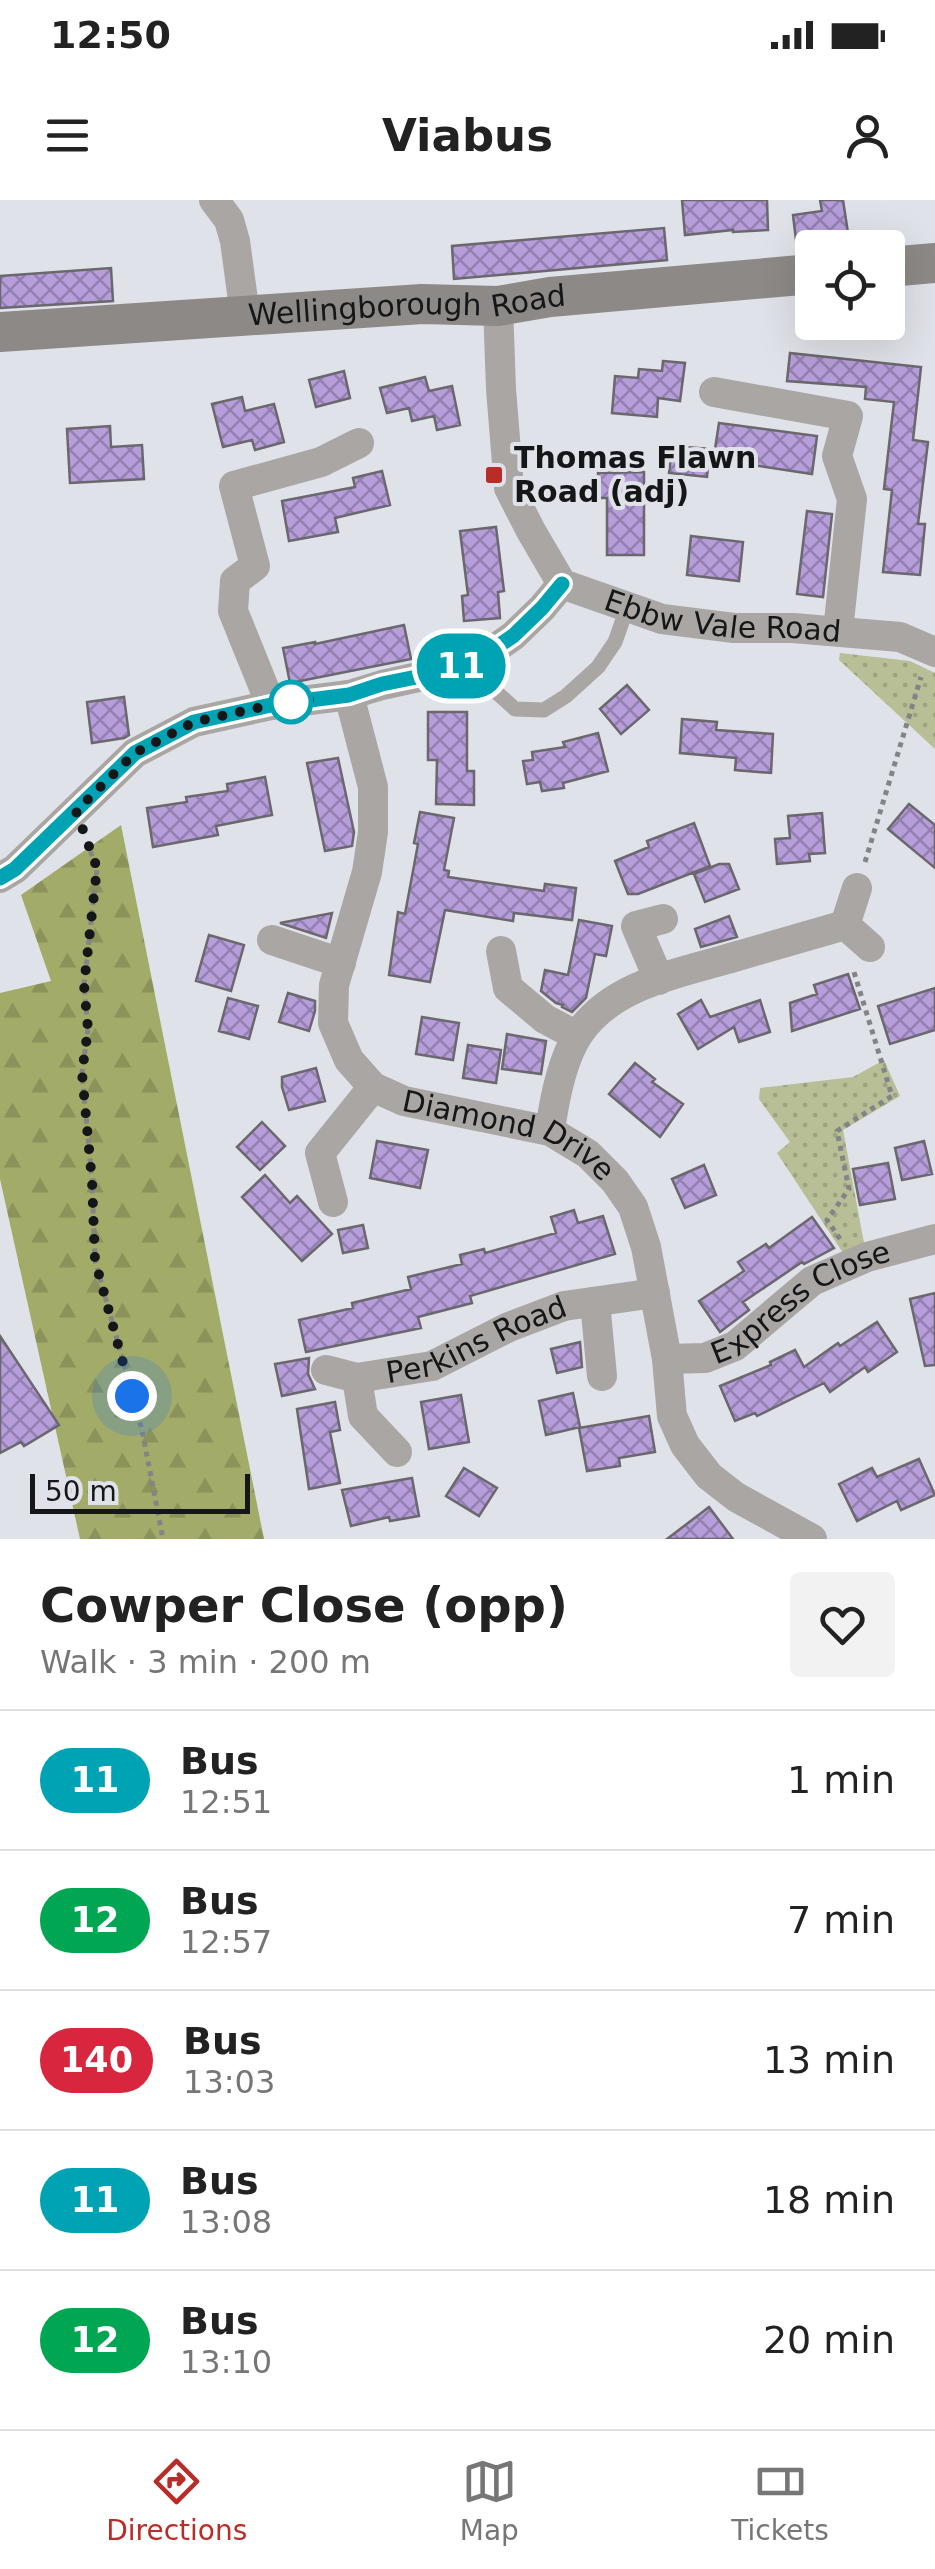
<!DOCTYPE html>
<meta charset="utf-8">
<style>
:root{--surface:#fff;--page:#f2f2f2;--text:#222;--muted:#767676;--line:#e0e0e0;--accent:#ba2c27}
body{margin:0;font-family:"DejaVu Sans",sans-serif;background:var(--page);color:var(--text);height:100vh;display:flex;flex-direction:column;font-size:38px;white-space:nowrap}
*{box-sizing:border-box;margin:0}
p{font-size:32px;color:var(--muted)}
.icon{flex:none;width:55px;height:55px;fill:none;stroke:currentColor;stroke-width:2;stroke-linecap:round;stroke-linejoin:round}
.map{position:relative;height:1339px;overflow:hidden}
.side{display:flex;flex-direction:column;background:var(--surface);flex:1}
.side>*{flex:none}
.badge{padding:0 20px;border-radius:32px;font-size:35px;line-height:65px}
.buttons{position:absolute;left:795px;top:30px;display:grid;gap:20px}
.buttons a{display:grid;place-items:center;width:110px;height:110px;border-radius:10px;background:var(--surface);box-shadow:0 10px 40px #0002;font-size:50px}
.scale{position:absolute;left:30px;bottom:25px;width:220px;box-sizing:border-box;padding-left:10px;border:5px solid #151618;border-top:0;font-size:28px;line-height:35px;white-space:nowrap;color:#151618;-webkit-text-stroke:8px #e0e2e9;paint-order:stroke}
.you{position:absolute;width:50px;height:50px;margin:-25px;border:8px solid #fff;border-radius:50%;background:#1a73e8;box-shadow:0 0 0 15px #1a73e833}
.map>.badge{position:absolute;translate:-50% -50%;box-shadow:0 0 0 5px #fff}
.round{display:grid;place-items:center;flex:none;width:105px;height:105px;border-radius:10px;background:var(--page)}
.overview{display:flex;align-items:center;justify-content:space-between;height:170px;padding:0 40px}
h1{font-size:48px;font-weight:600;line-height:75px}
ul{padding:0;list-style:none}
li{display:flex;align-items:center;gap:30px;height:140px;padding:0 40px;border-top:2px solid var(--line)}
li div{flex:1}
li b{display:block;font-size:38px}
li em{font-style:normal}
li .badge{min-width:110px;font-weight:700;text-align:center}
.status{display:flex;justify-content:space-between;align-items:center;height:70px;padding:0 50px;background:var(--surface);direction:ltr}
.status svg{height:28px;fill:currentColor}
header{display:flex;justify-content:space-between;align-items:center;height:130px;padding:0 40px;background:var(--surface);font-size:45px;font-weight:600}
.tabs{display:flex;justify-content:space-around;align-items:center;height:140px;border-top:2px solid var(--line);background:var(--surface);font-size:28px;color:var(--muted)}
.tabs a{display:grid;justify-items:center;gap:5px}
.tabs .current{color:var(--accent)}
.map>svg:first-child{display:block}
</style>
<div class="status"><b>12:50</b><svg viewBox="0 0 49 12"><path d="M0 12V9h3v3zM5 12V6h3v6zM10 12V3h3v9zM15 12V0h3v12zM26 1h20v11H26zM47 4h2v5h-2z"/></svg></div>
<header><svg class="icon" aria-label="menu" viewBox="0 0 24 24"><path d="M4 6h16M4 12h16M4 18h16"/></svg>Viabus<svg class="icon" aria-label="person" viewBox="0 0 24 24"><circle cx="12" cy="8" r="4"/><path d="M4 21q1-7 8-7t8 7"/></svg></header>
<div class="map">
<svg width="935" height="1339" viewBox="0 0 935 1339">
<defs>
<pattern id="grass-dots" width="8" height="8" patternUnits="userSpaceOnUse" patternTransform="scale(2.5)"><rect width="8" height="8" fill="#b8be95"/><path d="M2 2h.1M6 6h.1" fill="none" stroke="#9da380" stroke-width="1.8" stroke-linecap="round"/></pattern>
<pattern id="forest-firs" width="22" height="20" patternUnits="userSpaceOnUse" patternTransform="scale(2.5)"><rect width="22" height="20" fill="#a3ab69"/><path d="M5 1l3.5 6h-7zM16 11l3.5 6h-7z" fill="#8b925a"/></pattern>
<pattern id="building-cross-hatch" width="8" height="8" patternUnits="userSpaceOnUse" patternTransform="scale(2.5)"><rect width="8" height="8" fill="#b69eda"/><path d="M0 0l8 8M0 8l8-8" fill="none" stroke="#9380b0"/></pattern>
</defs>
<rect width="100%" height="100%" fill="#e0e2e9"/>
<path fill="url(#grass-dots)" d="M 840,453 L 910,461 L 935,473 L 935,549 L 839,460 Z
M 884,860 L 900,896 L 843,930 L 864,1043 L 843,1053 L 777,953 L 790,942 L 759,899 L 760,888 L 853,877 Z"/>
<path fill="url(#forest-firs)" d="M 121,625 L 264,1339 L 80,1339 L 0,979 L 0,793 L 51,781 L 21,695 Z"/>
<path fill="url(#building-cross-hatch)" stroke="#6a676d" stroke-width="2.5" d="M 682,0 L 767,0 L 768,30 L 733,32 L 733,30 L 685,35 Z
M 820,0 L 843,0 L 848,33 L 796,40 L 793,15 L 822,11 Z
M 664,28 L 667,60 L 454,79 L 452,46 Z
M 111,68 L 113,101 L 0,108 L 0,76 Z
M 790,153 L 921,167 L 913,240 L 928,242 L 918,324 L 925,324 L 920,375 L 883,372 L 892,290 L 884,289 L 894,202 L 865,199 L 866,187 L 787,181 Z
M 663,161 L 685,163 L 680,201 L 658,198 L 657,217 L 612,213 L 615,176 L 638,178 L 639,169 L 662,171 Z
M 344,171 L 350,198 L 316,207 L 309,180 Z
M 425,177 L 429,191 L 452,186 L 460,225 L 437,230 L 434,216 L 412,221 L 409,208 L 387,213 L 380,188 Z
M 242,197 L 245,211 L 274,204 L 284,242 L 255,250 L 252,240 L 223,247 L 212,204 Z
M 719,223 L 817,236 L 812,274 L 739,263 L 739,266 L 713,262 Z
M 110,226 L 111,247 L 142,245 L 144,279 L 70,283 L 67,229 Z
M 672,246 L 710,249 L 707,277 L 669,273 Z
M 382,271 L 390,305 L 335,318 L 338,332 L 289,341 L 282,301 L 355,287 L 353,278 Z
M 644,272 L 644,355 L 607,355 L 607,298 L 599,298 L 598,273 Z
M 807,311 L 832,314 L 823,397 L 797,394 Z
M 496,327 L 504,391 L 498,392 L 500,418 L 464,421 L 462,396 L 468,395 L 460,331 Z
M 691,336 L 743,342 L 739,381 L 687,375 Z
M 404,425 L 411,459 L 290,483 L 283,448 L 315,442 L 315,444 Z
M 627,485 L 649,510 L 621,534 L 600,509 Z
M 124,497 L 129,535 L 124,538 L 92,543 L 87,502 Z
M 428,512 L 467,512 L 467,571 L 474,571 L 474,605 L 436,604 L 437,560 L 428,560 Z
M 682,519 L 717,522 L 716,530 L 773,534 L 771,573 L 735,570 L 736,558 L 680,553 Z
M 598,533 L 608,571 L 563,583 L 564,588 L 542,591 L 540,582 L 527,584 L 523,561 L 533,560 L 532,552 L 565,547 L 563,542 Z
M 338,558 L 354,632 L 352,646 L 325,651 L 307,563 Z
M 265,577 L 272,615 L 216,626 L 218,635 L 153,647 L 147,608 L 187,602 L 186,597 L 228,591 L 227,584 Z
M 909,604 L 935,625 L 935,668 L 888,629 Z
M 420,612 L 454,618 L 444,670 L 449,671 L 448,677 L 544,691 L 545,684 L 576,688 L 572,720 L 514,713 L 513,721 L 445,710 L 430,782 L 389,775 L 398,712 L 405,714 L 418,644 L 414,643 Z
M 822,613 L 825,653 L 809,654 L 810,661 L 777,664 L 775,639 L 790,638 L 788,616 Z
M 694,623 L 710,666 L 638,694 L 628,694 L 615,661 L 649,647 L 647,641 Z
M 719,664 L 729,664 L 739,689 L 705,702 L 694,674 Z
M 332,713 L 326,738 L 280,723 Z
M 729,716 L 737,737 L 701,747 L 695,729 Z
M 579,720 L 612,726 L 606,756 L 595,754 L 586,798 L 572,812 L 562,807 L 563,805 L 556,803 L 541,791 L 545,770 L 568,775 Z
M 209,735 L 244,745 L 231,791 L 196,781 Z
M 848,774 L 860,809 L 792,831 L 790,803 L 817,794 L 814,785 Z
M 935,788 L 935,830 L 890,844 L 878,806 Z
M 288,793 L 315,801 L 315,811 L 309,831 L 279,822 Z
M 228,798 L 258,806 L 249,839 L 219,831 Z
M 701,800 L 710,817 L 760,800 L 770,832 L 739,842 L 734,827 L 698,849 L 678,814 Z
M 422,817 L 459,823 L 453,860 L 416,854 Z
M 507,834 L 546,841 L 541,874 L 502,869 Z
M 468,845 L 501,850 L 496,883 L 463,878 Z
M 635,863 L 655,879 L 652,882 L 683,904 L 660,937 L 609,894 Z
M 316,868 L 325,901 L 289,910 L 282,887 L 282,877 Z
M 262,922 L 285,946 L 260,970 L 237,947 Z
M 377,941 L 428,950 L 420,988 L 370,978 Z
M 924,941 L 932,974 L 902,980 L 895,948 Z
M 888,963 L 895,999 L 860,1005 L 853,969 Z
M 704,965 L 716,995 L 685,1008 L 672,979 Z
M 265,975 L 290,1003 L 297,996 L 332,1034 L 302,1061 L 242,997 Z
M 574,1010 L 578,1023 L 603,1016 L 615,1054 L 470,1096 L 472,1103 L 418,1117 L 421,1128 L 306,1152 L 299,1120 L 353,1108 L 352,1103 L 411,1089 L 408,1077 L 462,1064 L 460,1055 L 484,1049 L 485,1053 L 556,1033 L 551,1017 Z
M 812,1017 L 834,1048 L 804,1064 L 802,1062 L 743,1102 L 749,1110 L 720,1132 L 699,1101 L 744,1071 L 738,1062 L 766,1044 L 769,1048 Z
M 363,1025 L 368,1048 L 343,1053 L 338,1030 Z
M 935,1093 L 935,1165 L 925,1166 L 910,1099 Z
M 877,1122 L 897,1152 L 868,1172 L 865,1167 L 830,1192 L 824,1183 L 757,1216 L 755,1213 L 735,1221 L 720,1186 L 771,1165 L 770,1162 L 795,1150 L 804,1167 L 838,1143 L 840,1146 Z
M 0,1136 L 59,1225 L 24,1246 L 21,1242 L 0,1253 Z
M 580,1142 L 582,1167 L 557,1173 L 551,1149 Z
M 309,1158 L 308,1174 L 315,1189 L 282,1196 L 275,1164 Z
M 573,1193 L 580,1227 L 546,1235 L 539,1201 Z
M 461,1195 L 469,1242 L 429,1249 L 421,1202 Z
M 335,1202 L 340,1230 L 330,1232 L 340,1283 L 309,1289 L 297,1209 Z
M 649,1216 L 655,1252 L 619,1258 L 620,1266 L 587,1271 L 579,1228 Z
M 919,1259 L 935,1295 L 901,1310 L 897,1301 L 857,1321 L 839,1284 L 872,1268 L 877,1277 Z
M 464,1268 L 497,1288 L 479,1316 L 446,1296 Z
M 412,1278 L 419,1316 L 390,1321 L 389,1317 L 351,1326 L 342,1290 Z
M 709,1307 L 733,1339 L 667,1339 Z"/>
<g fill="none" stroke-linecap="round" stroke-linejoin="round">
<path stroke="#838489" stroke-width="5" stroke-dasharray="5 5" stroke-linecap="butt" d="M 87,642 L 97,669 L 84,785 L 88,829 L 82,873 L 92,981 L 95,1060 L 142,1230 L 163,1339
M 865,662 L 921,477
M 840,1039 L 827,1020 L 849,989 L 837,931 L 892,896 L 854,772"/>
<path stroke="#a9a6a4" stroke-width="15" d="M 477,461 L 495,491 L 515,509 L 544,510 L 566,496 L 598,467 L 615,442 L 627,408"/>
<g stroke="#a9a6a4" stroke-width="30">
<path d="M 214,0 L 229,20 L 235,41 L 245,115"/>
<path id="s1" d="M 498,106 L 501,189 L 509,288 L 531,331 L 562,384 L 662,419 L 734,428 L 793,428 L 900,437 L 935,452"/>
<path d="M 714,192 L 848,216 L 837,256 L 852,299 L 838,431"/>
<path id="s2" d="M 349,495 L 373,587 L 373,632 L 367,672 L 334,785 L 333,823 L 349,860 L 373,887 L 404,901 L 550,931 L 588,954 L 615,981 L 633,1007 L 646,1047 L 667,1159 L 672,1216 L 685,1245 L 709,1276 L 736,1297 L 812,1339"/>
<path d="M 271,505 L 233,411 L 235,381 L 255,366 L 234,286 L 321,262 L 359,243"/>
<path d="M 0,678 L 15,669 L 135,553 L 194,522 L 271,505 L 349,495 L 382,485 L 441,472 L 477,461 L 513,436 L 542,408 L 562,384"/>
<path d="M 845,725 L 857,688"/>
<path d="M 845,725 L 870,747"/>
<path d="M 272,740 L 341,763"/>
<path d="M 501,751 L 508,788 L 545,819 L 577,836"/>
<path d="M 659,780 L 636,726 L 663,719"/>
<path d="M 550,931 C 554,901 562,860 578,835 C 611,784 680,773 734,757 C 771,746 808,736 845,725"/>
<path d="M 333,1002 L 320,953 L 373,887"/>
<path d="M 595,1102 L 602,1176"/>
<path id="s3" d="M 667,1159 L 705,1158 L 735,1146 L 812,1081 L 867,1057 L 935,1039"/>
<path id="s4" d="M 326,1170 L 357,1178 L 432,1166 L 509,1127 L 564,1106 L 655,1093"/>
<path d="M 357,1178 L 363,1216 L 397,1252"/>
</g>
<g stroke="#8d8986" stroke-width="40">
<path d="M 888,67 L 935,63"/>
<path id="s5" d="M 0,132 L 422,104 L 498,106 L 550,97 L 812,74"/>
</g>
</g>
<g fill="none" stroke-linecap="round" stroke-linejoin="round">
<defs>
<path id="line" d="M 0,678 L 15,669 L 135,553 L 194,522 L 271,505 L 349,495 L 382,484 L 441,472 L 476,461 L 513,436 L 542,408 L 562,384"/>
</defs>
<use href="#line" stroke="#fff" stroke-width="22"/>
<use href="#line" stroke="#00a3b4" stroke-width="15"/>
<path stroke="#151618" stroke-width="10" stroke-dasharray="0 18" d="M 132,1196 L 95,1060 L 92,981 L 82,873 L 88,829 L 84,785 L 97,668 L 76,611 L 135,553 L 194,522 L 271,505 L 310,500 L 291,502"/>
</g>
<rect fill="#ba2c27" stroke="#e0e2e9" stroke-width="4" x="484" y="265" width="20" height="20" rx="5"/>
<circle fill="#fff" stroke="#00a3b4" stroke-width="5" cx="291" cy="502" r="20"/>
<g text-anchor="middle" stroke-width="8" stroke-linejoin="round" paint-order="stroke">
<g font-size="30" fill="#151618" stroke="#e0e2e9">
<text dy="10" stroke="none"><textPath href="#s5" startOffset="408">Wellingborough Road</textPath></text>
<text dy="10" stroke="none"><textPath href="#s1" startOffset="458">Ebbw Vale Road</textPath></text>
<text dy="10" stroke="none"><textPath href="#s2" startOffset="558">Diamond Drive</textPath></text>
<text dy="10" stroke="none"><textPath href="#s3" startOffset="150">Express Close</textPath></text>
<text dy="10" stroke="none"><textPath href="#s4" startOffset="158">Perkins Road</textPath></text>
</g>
<g font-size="30" font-weight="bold" fill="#151618" stroke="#e0e2e9" text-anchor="start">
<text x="514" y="268">Thomas Flawn<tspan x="514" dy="34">Road (adj)</tspan></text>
</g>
</g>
</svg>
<div class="buttons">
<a><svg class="icon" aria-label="locate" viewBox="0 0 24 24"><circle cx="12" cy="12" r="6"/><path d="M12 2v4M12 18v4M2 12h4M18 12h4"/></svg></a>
</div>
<div class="scale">50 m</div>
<div class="you" style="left:132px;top:1196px"></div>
<b class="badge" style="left:461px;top:466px;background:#00a3b4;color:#fff">11</b>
</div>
<section class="side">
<div class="overview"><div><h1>Cowper Close (opp)</h1><p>Walk · 3 min · 200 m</p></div><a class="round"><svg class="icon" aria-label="heart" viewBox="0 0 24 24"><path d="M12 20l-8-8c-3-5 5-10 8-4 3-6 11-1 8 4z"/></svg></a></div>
<ul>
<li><span class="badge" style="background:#00a3b4;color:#fff">11</span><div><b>Bus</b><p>12:51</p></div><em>1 min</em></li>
<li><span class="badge" style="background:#00a651;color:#fff">12</span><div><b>Bus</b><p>12:57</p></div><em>7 min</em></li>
<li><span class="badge" style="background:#d7263d;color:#fff">140</span><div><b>Bus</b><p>13:03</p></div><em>13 min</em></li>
<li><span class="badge" style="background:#00a3b4;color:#fff">11</span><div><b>Bus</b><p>13:08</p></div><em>18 min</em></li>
<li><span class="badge" style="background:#00a651;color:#fff">12</span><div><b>Bus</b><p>13:10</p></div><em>20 min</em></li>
</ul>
</section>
<nav class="tabs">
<a class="current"><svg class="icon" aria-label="directions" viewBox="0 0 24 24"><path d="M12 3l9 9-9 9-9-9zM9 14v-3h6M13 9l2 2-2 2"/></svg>Directions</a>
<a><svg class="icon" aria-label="map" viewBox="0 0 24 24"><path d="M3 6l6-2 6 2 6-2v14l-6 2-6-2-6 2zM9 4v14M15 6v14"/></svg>Map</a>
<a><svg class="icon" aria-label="tickets" viewBox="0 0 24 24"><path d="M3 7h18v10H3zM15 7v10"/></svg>Tickets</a>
</nav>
